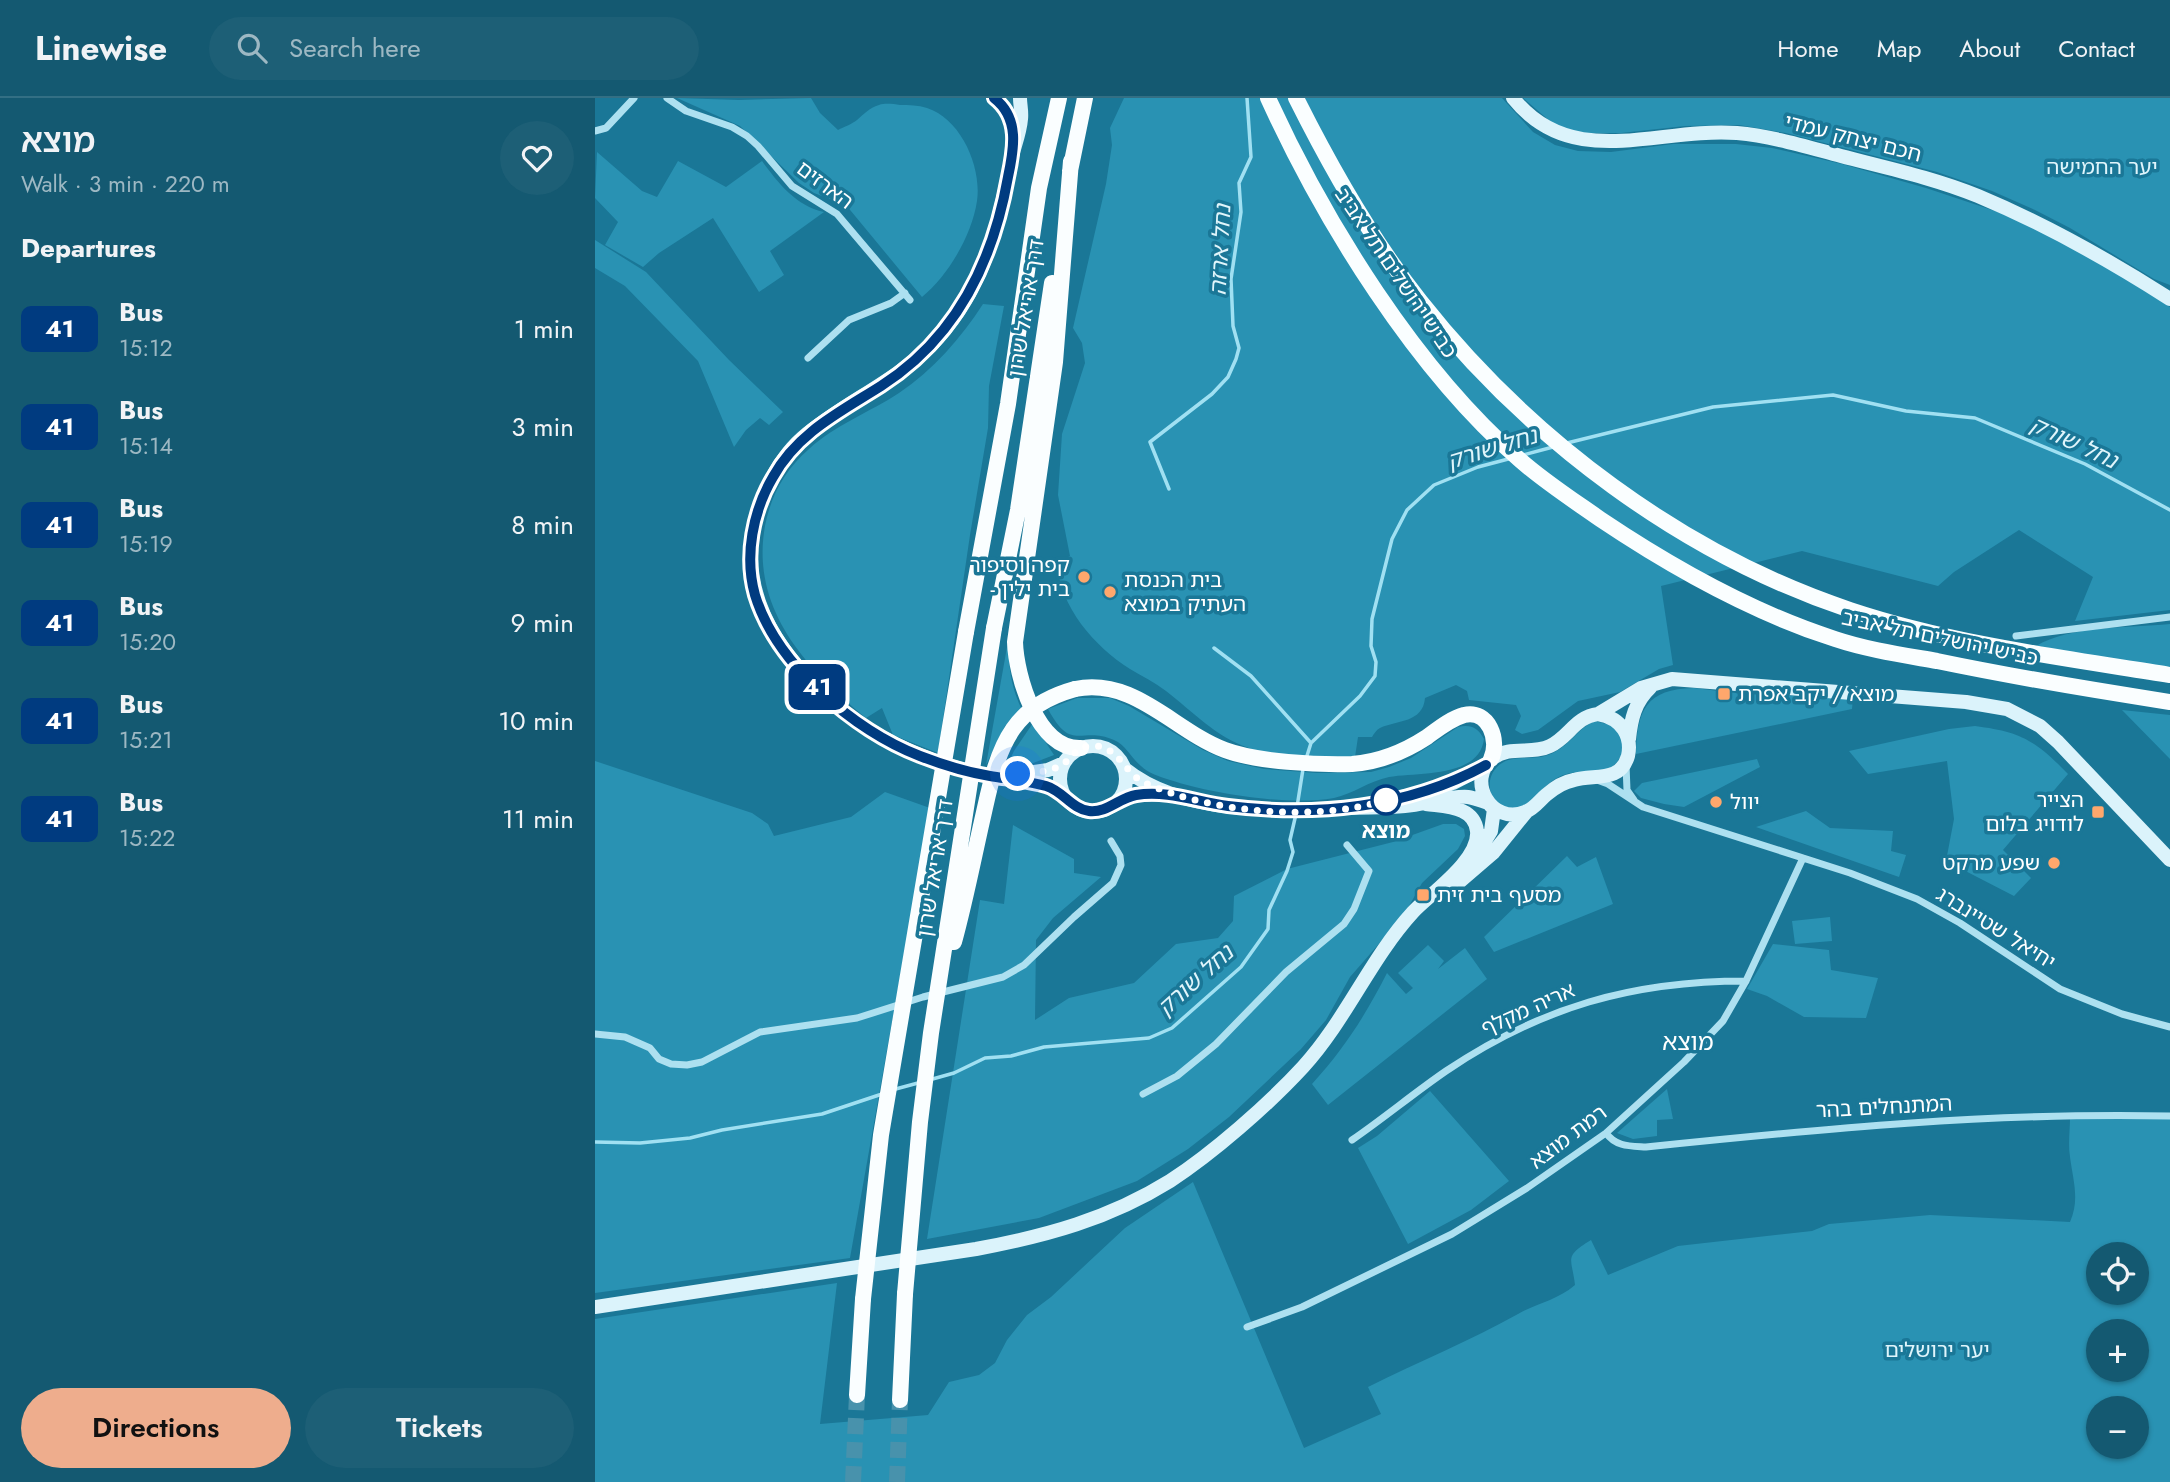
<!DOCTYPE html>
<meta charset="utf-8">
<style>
:root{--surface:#145971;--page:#1d5f76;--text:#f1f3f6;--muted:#9db8c3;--line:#336f84;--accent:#eead8d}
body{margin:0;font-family:Jost,"Noto Sans Hebrew",sans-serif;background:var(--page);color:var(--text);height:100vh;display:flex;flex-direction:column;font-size:26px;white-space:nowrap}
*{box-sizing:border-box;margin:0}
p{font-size:23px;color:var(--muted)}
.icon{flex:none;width:38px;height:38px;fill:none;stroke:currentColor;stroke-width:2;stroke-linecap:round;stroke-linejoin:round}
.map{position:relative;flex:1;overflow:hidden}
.details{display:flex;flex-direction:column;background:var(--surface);width:595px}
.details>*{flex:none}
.badge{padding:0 14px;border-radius:10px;font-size:24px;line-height:46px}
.controls{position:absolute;left:1491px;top:1144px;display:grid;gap:14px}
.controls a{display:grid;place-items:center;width:63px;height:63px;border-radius:50%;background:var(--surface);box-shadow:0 2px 5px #0004;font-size:35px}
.you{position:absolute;width:35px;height:35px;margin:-18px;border:5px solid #fff;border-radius:50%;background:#1a73e8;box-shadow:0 0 0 10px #1a73e833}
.map>.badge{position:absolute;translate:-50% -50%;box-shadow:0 0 0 4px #fff}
h2{padding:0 21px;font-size:26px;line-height:63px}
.round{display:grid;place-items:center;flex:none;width:74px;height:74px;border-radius:37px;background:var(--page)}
.head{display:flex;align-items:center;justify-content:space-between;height:119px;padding:0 21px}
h1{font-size:33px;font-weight:600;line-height:52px}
.button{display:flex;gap:14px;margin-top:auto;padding:14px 21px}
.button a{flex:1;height:80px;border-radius:42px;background:var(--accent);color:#111;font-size:28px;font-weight:600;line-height:80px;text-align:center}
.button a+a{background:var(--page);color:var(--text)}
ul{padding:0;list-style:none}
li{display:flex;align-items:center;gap:21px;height:98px;padding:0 21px}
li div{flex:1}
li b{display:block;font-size:26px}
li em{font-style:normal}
li .badge{min-width:77px;font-weight:700;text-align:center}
header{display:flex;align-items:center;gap:42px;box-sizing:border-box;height:98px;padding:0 35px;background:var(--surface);border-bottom:2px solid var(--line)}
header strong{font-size:33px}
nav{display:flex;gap:38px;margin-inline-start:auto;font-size:24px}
.search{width:490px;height:63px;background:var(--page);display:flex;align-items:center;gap:18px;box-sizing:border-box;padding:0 24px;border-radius:38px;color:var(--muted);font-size:26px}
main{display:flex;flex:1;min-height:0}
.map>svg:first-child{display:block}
</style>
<header>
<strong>Linewise</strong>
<div class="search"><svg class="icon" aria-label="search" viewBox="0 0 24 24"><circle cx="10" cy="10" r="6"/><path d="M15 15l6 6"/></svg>Search here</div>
<nav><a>Home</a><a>Map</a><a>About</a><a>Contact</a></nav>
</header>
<main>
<section class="details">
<div class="head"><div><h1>מוצא</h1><p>Walk · 3 min · 220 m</p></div><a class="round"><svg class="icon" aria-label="heart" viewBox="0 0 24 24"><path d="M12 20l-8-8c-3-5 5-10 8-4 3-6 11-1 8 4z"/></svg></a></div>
<h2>Departures</h2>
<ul>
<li><span class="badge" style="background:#003b80;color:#fff">41</span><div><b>Bus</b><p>15:12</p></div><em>1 min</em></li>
<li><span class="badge" style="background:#003b80;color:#fff">41</span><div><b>Bus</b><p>15:14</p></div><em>3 min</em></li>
<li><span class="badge" style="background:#003b80;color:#fff">41</span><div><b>Bus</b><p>15:19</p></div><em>8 min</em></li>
<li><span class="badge" style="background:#003b80;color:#fff">41</span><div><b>Bus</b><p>15:20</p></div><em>9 min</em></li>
<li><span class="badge" style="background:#003b80;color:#fff">41</span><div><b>Bus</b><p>15:21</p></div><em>10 min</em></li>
<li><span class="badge" style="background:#003b80;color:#fff">41</span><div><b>Bus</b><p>15:22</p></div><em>11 min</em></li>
</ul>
<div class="button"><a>Directions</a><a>Tickets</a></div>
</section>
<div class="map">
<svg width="1575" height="1384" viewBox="0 0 1575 1384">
<rect width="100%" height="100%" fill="#1a7797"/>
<path fill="#2992b3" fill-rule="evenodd" d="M 82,0 L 144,2 L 216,0 L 225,15 L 243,32 C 249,29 257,26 262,22 C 269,16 274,10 284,7 C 290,5 298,6 305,7 C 314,7 323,7 332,10 C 366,21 387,69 382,103 C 377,137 353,178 327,199 L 251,107 L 219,95 L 204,85 L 145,28 Z
M 529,0 L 907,0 L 938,34 L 960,47 L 983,53 L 1016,54 L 1078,46 L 1141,46 L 1177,50 L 1247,66 L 1331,90 L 1415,118 L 1505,164 L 1575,209 L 1575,512 L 1480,523 L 1498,479 L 1424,432 L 1359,474 L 1343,488 L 1207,453 L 1066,488 L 1078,567 L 1064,571 L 1025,594 L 983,603 L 943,632 L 927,636 L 920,632 L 926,618 L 921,607 L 874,602 L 872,593 L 861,587 L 830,600 C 828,625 802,622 785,630 C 781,632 779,636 777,639 L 763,639 L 760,659 C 725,659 687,662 654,650 C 621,639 598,614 571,593 C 559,584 547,578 535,571 C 499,548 465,509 462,465 L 475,458 L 463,397 L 467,336 L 490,265 L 487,245 L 478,230 L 511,86 L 517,47 L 515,30 Z
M 928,0 L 1575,0 L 1575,187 L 1559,181 L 1475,130 L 1440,112 L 1397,93 L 1342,74 L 1191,35 L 1144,27 L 1090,28 L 1026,35 L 991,35 L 971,32 L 956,24 Z
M 2,54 L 47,93 L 62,99 L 83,63 L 131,89 L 167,63 C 183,85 201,108 229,114 L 175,153 L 189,177 L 164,194 L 118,120 L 64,155 L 48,169 L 10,147 L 23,124 L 0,100 Z
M 0,142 L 51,174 L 134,262 L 188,314 L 174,327 L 165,320 L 151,332 L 139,349 L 103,263 L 30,188 L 0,170 Z
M 388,206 L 409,208 L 394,288 L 393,330 L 375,437 L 343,655 L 298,637 L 287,610 L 271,620 C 212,572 155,511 170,428 C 176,397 190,372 214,351 C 240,327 275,314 304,295 C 338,272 366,240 388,206 Z
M 1575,526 L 1575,571 L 1441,548 C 1477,527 1533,530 1575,526 Z
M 414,538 C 413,566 415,587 427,612 L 410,628 L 391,667 Z
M 1099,590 L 1149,596 L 1258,600 L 1257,611 L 1041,656 C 1042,612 1051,591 1099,590 Z
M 482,600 L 515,600 L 534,608 L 608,652 L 633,663 L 669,671 L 722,675 L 776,674 L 794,669 L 816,660 L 863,629 C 876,626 883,630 889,641 C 884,680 824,674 794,679 C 774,683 758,696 739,700 C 694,708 618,696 575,682 C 565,679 553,675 546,668 C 536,660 531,647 519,642 C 486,627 477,656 453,611 Z
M 1527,612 L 1575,617 L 1575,661 Z
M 1000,623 L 1019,628 C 1022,632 1027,637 1028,642 C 1032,655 1020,671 1007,673 C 988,677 980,670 960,681 C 946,689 936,711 917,710 C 892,710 887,677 907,665 C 921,656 940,664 958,655 C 975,647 983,630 1000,623 Z
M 438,625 L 459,657 L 433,667 L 412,667 L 419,653 Z
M 1380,628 C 1426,634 1440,642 1473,676 L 1408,752 L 1436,780 L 1419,798 L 1351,763 L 1359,721 L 1352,663 L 1273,676 L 1254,653 L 1354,631 Z
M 1162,661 L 1165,669 L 1089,709 L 1069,706 L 1046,700 L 1039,693 L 1047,685 Z
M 0,663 L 157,715 L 173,726 L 179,738 L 256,719 L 290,694 L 335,710 L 255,1160 L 0,1195 Z
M 1211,713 L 1235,730 L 1298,733 L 1296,753 L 1311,757 L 1304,779 L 1161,729 Z
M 848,726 L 861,726 L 869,731 L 870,738 L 863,751 L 827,785 L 809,817 L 755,879 L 731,922 L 706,951 L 634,1019 L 593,1051 L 542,1083 L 444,1120 L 332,1141 L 385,802 L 409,806 L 418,727 L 479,761 L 479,775 L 506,779 L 458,820 L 441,842 L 440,922 L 474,900 L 539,885 L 581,846 L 623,840 L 638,823 L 639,798 L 692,771 L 798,744 Z
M 972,758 L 982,769 L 1001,759 L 1018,806 L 899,854 L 889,839 Z
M 1235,819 L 1237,843 L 1200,846 L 1197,823 Z
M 1178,846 L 1234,852 L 1236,872 L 1283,880 L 1271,920 L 1209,919 L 1172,898 L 1152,891 Z
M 833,847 L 849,863 L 843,871 L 870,850 L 892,881 L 733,1007 L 717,986 C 749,951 770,918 792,875 L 811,896 L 818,890 L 803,875 Z
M 1072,991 L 1078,1021 L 1062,1022 L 1062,1038 L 1038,1041 L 1022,1035 Z
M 835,993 L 914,1083 L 876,1112 L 813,1146 L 763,1050 L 782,1038 Z
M 1475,1020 L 1575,1021 L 1575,1384 L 0,1384 L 0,1221 L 242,1185 L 225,1326 L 333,1317 L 354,1284 L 384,1277 L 400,1265 L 412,1242 L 432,1217 L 456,1199 L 530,1130 L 598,1084 L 709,1350 L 786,1316 L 773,1289 C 823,1264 875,1243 923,1216 C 944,1204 961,1203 980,1187 C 977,1160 968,1159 996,1142 L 1013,1177 L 1083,1148 L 1217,1133 L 1234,1126 L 1335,1117 L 1475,1124 C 1485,1102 1478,1082 1475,1059 C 1473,1046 1475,1032 1475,1020 ZM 1503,1157 L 1542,1157 L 1542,1195 L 1503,1195 ZM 1503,1234 L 1542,1234 L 1542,1272 L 1503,1272 ZM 1503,1311 L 1542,1311 L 1542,1349 L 1503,1349 Z"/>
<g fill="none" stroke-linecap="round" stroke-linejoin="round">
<path stroke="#a0e0f2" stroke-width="3.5" d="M 972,345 L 1118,309 L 1238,297 L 1311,313 L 1380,320 L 1490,366 L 1575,412
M 928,357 L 958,349
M 574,391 L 555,344 L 617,296 L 633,279 L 641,261 L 644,250 L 638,228 L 636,181 L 646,114 L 644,85 L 656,59 L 652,0
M 619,550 L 656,578 L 716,645
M 711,661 L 716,645 L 765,598 L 780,578 L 781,564 L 776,548 L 777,521 L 797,441 L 812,412 L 839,387 L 883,369 L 917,360
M 702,709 L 708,671
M 334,982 L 359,975 L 390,960 L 416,958 L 449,949 L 554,940 L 577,930 L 646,869 L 673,831 L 674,812 L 692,773 L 698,754 L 695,742 L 701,716
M 297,992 L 323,985
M 0,1044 L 45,1045 L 95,1040 L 127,1032 L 227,1016 L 287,996"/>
<path stroke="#4892ac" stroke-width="16" stroke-dasharray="16 8" stroke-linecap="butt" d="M 258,1384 L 262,1297
M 302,1384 L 305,1302"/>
<path stroke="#ade0f0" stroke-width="7" d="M 72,0 L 91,13 L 137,29 L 152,38 L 163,48 L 197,88 L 242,116 L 315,202
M 0,33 L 11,30 L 39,0
M 213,260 L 254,222 L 296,205 L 310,195
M 1421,538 L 1575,519
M 1031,667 L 1032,692 L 1039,702
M 1002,682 L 1013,686 L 1048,709 L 1255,775 L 1322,801 L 1365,825 L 1465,891 L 1527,916 L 1575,929
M 0,936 L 30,939 L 55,950 L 64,961 L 76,966 L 92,967 L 107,964 L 165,934 L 262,920 L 328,899 L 408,879 L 429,867 L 479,819 L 518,785 L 526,767 L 525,758 L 516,743
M 548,996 L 582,978 L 621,946 L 691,874 L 749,826 L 759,811 L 774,773 L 752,747
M 1011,1035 C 1021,1049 1035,1048 1051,1049 C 1225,1031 1400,1014 1575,1018
M 757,1042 C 789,1020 819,995 851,973 C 946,909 1037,883 1151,883
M 652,1229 L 707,1209 L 857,1136 L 932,1090 L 1011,1035 L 1089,964 L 1128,923 L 1151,883 L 1208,760"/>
<path stroke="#dbf3fb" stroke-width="14" d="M 399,0 C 413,11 417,23 418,40
M 425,0 C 425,7 427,14 426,21 C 425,35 419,49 416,62 C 404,127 388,190 343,240 C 304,283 250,303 207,340 C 189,356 176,379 167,402 C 134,487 180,554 243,609 C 286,645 336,665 390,677 C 411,682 438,680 457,690 C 464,693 469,699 474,703
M 918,0 C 977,74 1062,29 1142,35 C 1177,38 1212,49 1246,58 C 1292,70 1339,80 1383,98 C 1450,126 1514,162 1575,201
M 1003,616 L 1046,590 L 1077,581 L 1371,604 L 1412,611 L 1445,628 L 1463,644 L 1575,762
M 1003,616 C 1014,618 1023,622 1029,632 C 1034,640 1035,649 1033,658 C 1025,685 1000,676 979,682 C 968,684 959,690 951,697 C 944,703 939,711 930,714 C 897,728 870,682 898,660 C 915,647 937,657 955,648 C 974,639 980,619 1003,616 Z
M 1034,641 C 1036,621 1040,604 1055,590
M465 681a33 33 0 1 1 66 0a33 33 0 1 1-66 0Z
M 530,671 C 587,717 682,713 751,710 C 771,709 791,710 810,708 C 827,707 858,697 873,699 C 880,700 887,703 894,705
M 418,677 L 453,672 L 469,665
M 523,702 L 539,697 L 569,696
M 787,703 L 835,693 L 858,685 L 891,668
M 882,756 L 896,733 L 899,711 L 895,707
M 855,792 L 898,755 L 932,713
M 0,1209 L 381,1151 C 451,1138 514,1121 575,1083 C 618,1055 673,1007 708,969 C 751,922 775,861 818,814 C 836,795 885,762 882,733 C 879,708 851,709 831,706"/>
<path stroke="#fafeff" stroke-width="16" d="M 673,0 C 730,125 821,272 925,362 C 950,384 978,402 1005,421 C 1078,470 1156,514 1240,541 C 1273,552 1308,557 1342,563 C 1419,579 1497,592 1575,604
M 701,0 C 736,70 776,141 825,203 C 934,341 1087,456 1255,512 C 1357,546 1469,560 1575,577
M 476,63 L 460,264 L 420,544 C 421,577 442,652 486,650
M 475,73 L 490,0
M 399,530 L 423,412 L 457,185
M 371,534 L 413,306 L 444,90 L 464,0
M 480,591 C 540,579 579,633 630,652 C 662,664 723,667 757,666 C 785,664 809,654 832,639 C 843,631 855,621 869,617 C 894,611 905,643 896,661
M 262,1297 L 268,1201
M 305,1302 L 310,1196"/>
<path stroke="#fafeff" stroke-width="16" d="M 359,844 C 370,804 378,763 387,723 C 394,693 400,657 418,631 C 433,609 455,598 480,591
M 310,1196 L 325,1024 L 336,935 L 399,530
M 268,1201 L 286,1037 L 371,534"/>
</g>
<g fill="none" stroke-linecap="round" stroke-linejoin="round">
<defs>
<path id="line" d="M 399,0 C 425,20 419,51 413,79 C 398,164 361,240 286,288 C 245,314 202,335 178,379 C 158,413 149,458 160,497 C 181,566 259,633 325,658 C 348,667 371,674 395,678 C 413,681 433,683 451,688 C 468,693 477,711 494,713 C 512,715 524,700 541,697 C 573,692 602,704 633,708 C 721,719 812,710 891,667"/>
</defs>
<use href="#line" stroke="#fff" stroke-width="16"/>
<use href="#line" stroke="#003b80" stroke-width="10"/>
<path stroke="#fff" stroke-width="7" stroke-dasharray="0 12.6" d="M 423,676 C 437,675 453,674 465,668 C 479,660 480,647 500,648 C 524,649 530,676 550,685 C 616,715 722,724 791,702"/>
</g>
<g fill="#ffa76c" stroke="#1a7797" stroke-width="2.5">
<circle cx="489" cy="479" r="7"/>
<circle cx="515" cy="494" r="7"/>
<rect x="1122" y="589" width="14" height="14" rx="3.5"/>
<circle cx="1121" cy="704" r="7"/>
<rect x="1496" y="707" width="14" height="14" rx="3.5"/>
<circle cx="1459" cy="765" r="7"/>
<rect x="821" y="790" width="14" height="14" rx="3.5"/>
</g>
<circle fill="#fff" stroke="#003b80" stroke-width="3.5" cx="791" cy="702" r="14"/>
<g text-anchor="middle" stroke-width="7" stroke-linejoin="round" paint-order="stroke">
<g font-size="21" fill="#fff" stroke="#1a7797">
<text transform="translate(1258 40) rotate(14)" y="7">חכם יצחק עמדי</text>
<text transform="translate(230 87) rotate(37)" y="7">הארזים</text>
<text transform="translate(801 175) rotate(56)" y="7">כביש ירושלים תל אביב</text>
<text transform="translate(431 210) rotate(-81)" y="7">דרך אריאל שרון</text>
<text transform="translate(1345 540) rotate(12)" y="7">כביש ירושלים תל אביב</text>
<text transform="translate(340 770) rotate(-81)" y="7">דרך אריאל שרון</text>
<text transform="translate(1401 830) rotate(32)" y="7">יחיאל שטיינברג</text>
<text transform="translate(933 911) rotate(-24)" y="7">אריה מקלף</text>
<text transform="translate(1289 1009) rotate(-3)" y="7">המתנחלים בהר</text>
<text transform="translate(973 1039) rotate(-37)" y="7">רמת מוצא</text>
</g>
<g font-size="21" fill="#dff5fc" stroke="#1a7797">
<text x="1507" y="76">יער החמישה</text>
<text x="1342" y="1259">יער ירושלים</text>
</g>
<g font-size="21" fill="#fff" stroke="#1a7797" text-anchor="start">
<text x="475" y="474" text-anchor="end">קפה וסיפור<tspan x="475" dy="24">- בית ילין</tspan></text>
<text x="529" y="489">בית הכנסת<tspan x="529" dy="24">העתיק במוצא</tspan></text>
<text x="1143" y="603">מוצא / יקב אפרת</text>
<text x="1489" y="709" text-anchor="end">הצייר<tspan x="1489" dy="24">לודויג בלום</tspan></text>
<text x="1135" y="711">יוול</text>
<text x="1445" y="772" text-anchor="end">שפע מרקט</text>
<text x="842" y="804">מסעף בית זית</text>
</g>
<g font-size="21" font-weight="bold" fill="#fff" stroke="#1a7797">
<text x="791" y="740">מוצא</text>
</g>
<g font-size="23" font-style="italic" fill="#e0f5fb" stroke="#1a7797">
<text transform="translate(625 152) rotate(-87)" y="8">נחל ארזה</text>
<text transform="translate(1479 344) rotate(25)" y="8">נחל שורק</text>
<text transform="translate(897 350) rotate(-17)" y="8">נחל שורק</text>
<text transform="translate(600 882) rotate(-42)" y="8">נחל שורק</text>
</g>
<g font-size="24" fill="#fff" stroke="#1a7797">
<text x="1093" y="952">מוצא</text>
</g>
</g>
</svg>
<div class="controls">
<a><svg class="icon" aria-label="locate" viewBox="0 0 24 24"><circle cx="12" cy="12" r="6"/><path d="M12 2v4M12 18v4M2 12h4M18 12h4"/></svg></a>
<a>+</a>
<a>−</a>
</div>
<div class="you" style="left:423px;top:676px"></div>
<b class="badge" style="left:222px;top:589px;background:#003b80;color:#fff">41</b>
</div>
</main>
